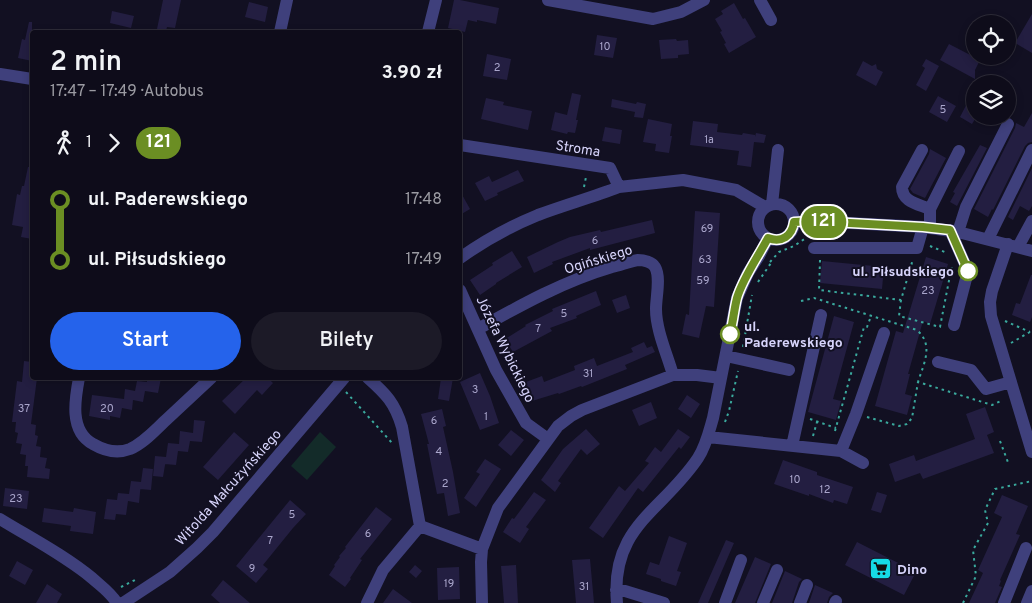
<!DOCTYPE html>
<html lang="pl">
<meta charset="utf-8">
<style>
:root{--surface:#0e0c1a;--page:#1c1a27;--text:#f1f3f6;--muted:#9b9ba2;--line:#2e2c39;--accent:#2563eb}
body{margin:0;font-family:Overpass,sans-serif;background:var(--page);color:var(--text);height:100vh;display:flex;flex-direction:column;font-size:19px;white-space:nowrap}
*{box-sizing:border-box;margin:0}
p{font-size:16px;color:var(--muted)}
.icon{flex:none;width:28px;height:28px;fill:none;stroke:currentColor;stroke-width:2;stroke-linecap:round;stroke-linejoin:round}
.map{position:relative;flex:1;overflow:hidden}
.panel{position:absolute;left:30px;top:30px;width:432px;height:350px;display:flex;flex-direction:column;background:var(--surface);border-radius:5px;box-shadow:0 2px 8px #0003,0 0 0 1px var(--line)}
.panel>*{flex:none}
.badge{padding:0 10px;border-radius:16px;font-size:18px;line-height:32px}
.tools{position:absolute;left:966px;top:15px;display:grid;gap:10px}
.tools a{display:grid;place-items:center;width:50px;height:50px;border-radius:50%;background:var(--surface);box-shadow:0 2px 8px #0003,0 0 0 1px var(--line);font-size:25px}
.map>.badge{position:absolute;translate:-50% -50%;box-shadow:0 0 0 2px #fff}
.legs{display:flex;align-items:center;gap:8px;height:55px;padding:0 20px;font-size:16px}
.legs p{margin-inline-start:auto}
.headline{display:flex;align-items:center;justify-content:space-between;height:85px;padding:0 20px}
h1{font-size:28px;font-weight:600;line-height:38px}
.cta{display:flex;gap:10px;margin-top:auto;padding:10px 20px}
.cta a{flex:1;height:58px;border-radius:30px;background:var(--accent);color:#fff;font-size:20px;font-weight:600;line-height:58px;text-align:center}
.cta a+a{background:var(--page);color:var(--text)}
ul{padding:0 20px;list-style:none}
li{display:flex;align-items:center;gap:18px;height:60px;font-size:19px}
li i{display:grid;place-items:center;width:8px;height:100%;margin:0 6px;background:currentColor}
li i::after{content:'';width:12px;height:12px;margin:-6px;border:4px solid;border-radius:50%;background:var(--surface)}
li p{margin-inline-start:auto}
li:first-child i{background:linear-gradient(#0000 50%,currentColor 0)}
li:last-child i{background:linear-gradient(currentColor 50%,#0000 0)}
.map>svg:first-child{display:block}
</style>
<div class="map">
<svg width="1032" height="603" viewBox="0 0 1032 603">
<rect width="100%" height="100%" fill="#121022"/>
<path fill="#132b29" d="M 320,432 L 336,447 L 307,480 L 291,466 Z"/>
<path fill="#231e41" d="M 163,0 L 181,0 L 175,28 L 167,27 L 166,31 L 157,29 Z
M 454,0 L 460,0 L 499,8 L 496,24 L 477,20 L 477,22 L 468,20 L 465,32 L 448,28 Z
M 249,2 L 268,7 L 265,22 L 245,17 Z
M 734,3 L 743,19 L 745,18 L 756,37 L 729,53 L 724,44 L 726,43 L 720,32 L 722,31 L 715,19 L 723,14 L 721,11 Z
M 112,11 L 134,16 L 131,28 L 110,23 Z
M 1032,14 L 1032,53 L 1015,43 Z
M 29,22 L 32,22 L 32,61 L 18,58 L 22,39 L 25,40 Z
M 597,35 L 617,38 L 613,58 L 594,55 Z
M 676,39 L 677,41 L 688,40 L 689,54 L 678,55 L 678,58 L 661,59 L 659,40 Z
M 949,44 L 980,60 L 975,70 L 975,79 L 940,60 Z
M 487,54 L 511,59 L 507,80 L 483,76 Z
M 926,59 L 939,66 L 926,91 L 916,85 L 925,68 L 922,66 Z
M 863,61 L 872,66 L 876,64 L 877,69 L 883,72 L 876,86 L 856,75 Z
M 975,88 L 975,119 L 972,124 L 960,117 Z
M 572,93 L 581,95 L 576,120 L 578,120 L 575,133 L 568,132 L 567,134 L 551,130 L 555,112 L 567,115 Z
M 938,96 L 956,106 L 947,122 L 929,112 Z
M 486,98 L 504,102 L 503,105 L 532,111 L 528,130 L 481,119 Z
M 612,99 L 636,104 L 637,102 L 646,104 L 643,118 L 634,117 L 635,112 L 611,107 Z
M 1032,113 L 1032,142 L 1028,143 L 1025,146 L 993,210 L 992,209 L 988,217 L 974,209 L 1015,128 L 1016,123 L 1024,127 Z
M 648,119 L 672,124 L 670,136 L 672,136 L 669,153 L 655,151 L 656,144 L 643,142 Z
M 693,121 L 718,124 L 717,132 L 742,135 L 743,133 L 755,135 L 755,137 L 756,133 L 766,135 L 764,143 L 754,142 L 751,167 L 737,165 L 739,151 L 690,145 Z
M 605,127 L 622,130 L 620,144 L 602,141 Z
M 980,145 L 987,148 L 957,206 L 950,202 L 955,193 L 953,192 Z
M 930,149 L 946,158 L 925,198 L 913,193 L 910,189 L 929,154 Z
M 28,167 L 32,167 L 32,239 L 21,237 L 23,227 L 12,225 L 17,194 L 20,195 L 22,186 L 24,186 Z
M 1032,168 L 1032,206 L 1029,211 L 1020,206 L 1013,220 L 1008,217 Z
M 518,170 L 524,181 L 497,193 L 498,195 L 485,201 L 475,183 L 489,176 L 492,182 Z
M 460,191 L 470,209 L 460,215 Z
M 695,211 L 720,213 L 714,307 L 706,306 L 699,338 L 682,334 L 686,314 L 689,315 Z
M 652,220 L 655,233 L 590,250 L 590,248 L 552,262 L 553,264 L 534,273 L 527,257 L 558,242 L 570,237 L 600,230 L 601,232 Z
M 512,251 L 522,267 L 496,283 L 496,284 L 480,295 L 470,280 L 493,265 L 492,263 Z
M 926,257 L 948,264 L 930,324 L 923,321 L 908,374 L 910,374 L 905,394 L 912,396 L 907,415 L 875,406 L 896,331 L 903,333 Z
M 822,261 L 884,267 L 882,289 L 820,283 Z
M 1031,275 L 1032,275 L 1032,317 L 1030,322 L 1012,315 L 1016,303 L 1020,304 Z
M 596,291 L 601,305 L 576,316 L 577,318 L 550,328 L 552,331 L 513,352 L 505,339 L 526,326 L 525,325 L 553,311 L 552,309 Z
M 626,295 L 630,308 L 617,313 L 612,300 Z
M 834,316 L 854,322 L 833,399 L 841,401 L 836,420 L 808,412 Z
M 644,342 L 647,348 L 652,346 L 655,352 L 625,365 L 627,369 L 582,387 L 581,386 L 559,394 L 558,393 L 532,401 L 526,382 L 542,376 L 544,382 L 575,370 L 574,366 L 594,358 L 597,366 L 633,352 L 631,348 Z
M 24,361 L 32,362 L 32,378 L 37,378 L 31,424 L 36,425 L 35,435 L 38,436 L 36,446 L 41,447 L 40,457 L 47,458 L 45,468 L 50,469 L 49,479 L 27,477 L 28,466 L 25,466 L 26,455 L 20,454 L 22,444 L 16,443 L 18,433 L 15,432 L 16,422 L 12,422 L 17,381 L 22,382 Z
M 480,373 L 490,396 L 499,423 L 480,430 L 460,382 Z
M 147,378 L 161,378 L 158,393 L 145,391 L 143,402 L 133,400 L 132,410 L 122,408 L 120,418 L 110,416 L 110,420 L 89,416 L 92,395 L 124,399 L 125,389 L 135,391 L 137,381 L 147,382 Z
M 246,378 L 268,378 L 273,383 L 262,395 L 257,390 L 235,414 L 222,401 Z
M 441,378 L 453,378 L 449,401 L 438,399 Z
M 687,395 L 700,404 L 691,418 L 678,409 Z
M 651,402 L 657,418 L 639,426 L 632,410 Z
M 985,407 L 994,432 L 987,435 L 994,453 L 923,479 L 920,473 L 895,482 L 889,464 L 914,455 L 916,461 L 975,439 L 966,414 Z
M 442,409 L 446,426 L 443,427 L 453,472 L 460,513 L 448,516 L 444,493 L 437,494 L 427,444 L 429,444 L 421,414 Z
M 194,420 L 205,421 L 202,442 L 190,441 L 188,452 L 178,451 L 176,465 L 165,464 L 166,459 L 163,477 L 153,476 L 155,456 L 166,457 L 168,443 L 179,444 L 180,431 L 193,433 Z
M 586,429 L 600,444 L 587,455 L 581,449 L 558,481 L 561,483 L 555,492 L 541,480 L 563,449 Z
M 678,429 L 690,437 L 681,449 L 679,447 L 643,492 L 638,488 L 603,538 L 589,528 L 619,486 L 625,491 L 649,463 L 645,461 L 655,447 L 661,452 Z
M 511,430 L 524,440 L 511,456 L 498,445 Z
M 234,432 L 249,445 L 218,480 L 203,467 Z
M 485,459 L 501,469 L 476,507 L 464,498 L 480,474 L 476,472 Z
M 783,460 L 817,472 L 817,475 L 853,487 L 847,504 L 834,500 L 833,503 L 809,494 L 809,496 L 774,484 Z
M 143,468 L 153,469 L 151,490 L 140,489 Z
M 131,481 L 141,482 L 139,503 L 128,501 L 126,515 L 116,514 L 115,520 L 104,519 L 107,499 L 117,500 L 118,493 L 129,494 Z
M 5,488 L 29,491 L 27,509 L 3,506 Z
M 534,492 L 546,500 L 526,527 L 529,529 L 520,543 L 503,532 L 512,518 L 514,519 Z
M 877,492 L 887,495 L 881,513 L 871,510 Z
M 1002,495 L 1028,506 L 1016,534 L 1020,535 L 1000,580 L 1001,581 L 999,586 L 1002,587 L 995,603 L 969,603 L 983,573 L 978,570 L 1002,517 L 994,513 Z
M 290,500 L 306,514 L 293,528 L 263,565 L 268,569 L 256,583 L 236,566 Z
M 376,507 L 392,519 L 360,559 L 362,560 L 350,578 L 351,579 L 345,587 L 329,575 L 335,566 L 334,565 L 340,557 L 339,556 L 346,548 L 345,547 Z
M 44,508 L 73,512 L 74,508 L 96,512 L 93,534 L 70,531 L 71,526 L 42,522 Z
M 669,536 L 687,543 L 677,571 L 681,572 L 676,586 L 661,581 L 661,579 L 646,574 L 650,562 L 659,565 Z
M 726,540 L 734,543 L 708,603 L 698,603 Z
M 857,542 L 916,572 L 904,595 L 845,565 Z
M 755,557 L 771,564 L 755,603 L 735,603 Z
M 590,559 L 594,603 L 576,603 L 572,560 Z
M 17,561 L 33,570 L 25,585 L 9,576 Z
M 415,565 L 422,571 L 416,578 L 409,572 Z
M 516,565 L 518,603 L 504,603 L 501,566 Z
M 459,567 L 460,599 L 438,600 L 437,568 Z
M 785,571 L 802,579 L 799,582 L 792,603 L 772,603 Z
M 223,580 L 250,603 L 220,603 L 211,595 Z
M 47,584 L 62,594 L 57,603 L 36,603 Z
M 815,585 L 833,593 L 829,597 L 827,603 L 809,603 Z
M 393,589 L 412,603 L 383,603 Z"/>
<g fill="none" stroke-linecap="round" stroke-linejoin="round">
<path stroke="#3aa99d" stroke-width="2" stroke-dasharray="2.5 4" stroke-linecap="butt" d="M 584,187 L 586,177
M 930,246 L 947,253
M 820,260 L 819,290 L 901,300 L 913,259
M 770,262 L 779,252 L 794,246 L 806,238
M 758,282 L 771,263
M 901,300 L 899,316 L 940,327 L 952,265
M 801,301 L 814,298 L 917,330 C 934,345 924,363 918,382
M 1005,321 L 1030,332
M 1011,343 L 1030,332 L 1032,332
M 743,347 L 752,295
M 346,392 L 393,444
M 867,417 L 899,426 L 907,424 L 912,418 L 918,382 L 992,405 L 1003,400
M 810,419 L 836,428
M 725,422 L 729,411 L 738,371
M 835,431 L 864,327 L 867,327 L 871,316
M 813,436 L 817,422
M 1000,441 L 1009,465
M 121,587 L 137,579
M 963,603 L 976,576 L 973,550 L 988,523 L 985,510 L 995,489 L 1032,481"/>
<path stroke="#3f407c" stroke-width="12" d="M 548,0 L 653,19 L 681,12 L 704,0
M 760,0 L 771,20
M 280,32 L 287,0
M 428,32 L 436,0
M 0,74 L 32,79
M 460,145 L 610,168 L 619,187 L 683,180 L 736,190 L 765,207
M 922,150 L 902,187 C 902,202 918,204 930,209
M758 222a18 18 0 1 1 36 0a18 18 0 1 1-36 0Z
M 772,204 L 778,150
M 795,222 L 813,221 L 923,227 L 958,232 L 1032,251
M 930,228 L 930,209 L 959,151
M 950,230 L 968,271 L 954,325
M 958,232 L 966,207 L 1008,124
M 988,239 L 1032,150
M 1008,244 L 992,291 L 990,302 L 991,316 L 1032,452
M 1018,247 L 1032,221
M 814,248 L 917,248 L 923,227
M 460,258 C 484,241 511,226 538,215 C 565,205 593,197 619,187
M 460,290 L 496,370 L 526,423 L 548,439
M 478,329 C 521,305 564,281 612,267 C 621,265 630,261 638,260 C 644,260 652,262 655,267 C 661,277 656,297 656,309 C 656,330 667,354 673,375
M 726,356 L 789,370
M 938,362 L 971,370 L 986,389 L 1011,382
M 79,378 C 75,399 69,431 93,444 C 105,451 117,454 130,449 C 144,443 155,430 166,420 C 181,406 196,392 211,378
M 368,378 C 386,394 395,403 402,427 L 420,526
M 708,437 L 841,451 L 856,414 L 884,333
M 792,446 L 821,315
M 841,451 L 863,463
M 0,519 C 31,538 64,555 92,578 C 102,587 110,592 117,603
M 420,526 L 482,549
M 616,590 L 625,591 L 664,603
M 123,603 L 170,572 L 197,548 L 213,532 L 344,378
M 367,603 L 383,570 L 420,526
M 482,603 L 481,562 L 482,549 L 498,508 L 558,426 L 571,416 L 582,410 L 673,375 L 697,375 L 721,378
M 617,603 C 610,526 662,512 698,458 C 706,446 709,432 713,418 L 737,298 L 748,273 L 759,256 L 768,238
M 725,603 L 741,560
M 763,603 L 777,570
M 800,603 L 807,585
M 835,603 L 836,601
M 1004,603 L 1026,548
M 1027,603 L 1032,591"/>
</g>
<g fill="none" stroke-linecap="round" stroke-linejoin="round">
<defs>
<path id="line-1" d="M 730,334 C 733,322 734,310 737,298 C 743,278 758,257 768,238 C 782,243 792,236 794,222 L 813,221 L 923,227 L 950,230 L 968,271"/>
</defs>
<use href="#line-1" stroke="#fff" stroke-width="11"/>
<use href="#line-1" stroke="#6b8e23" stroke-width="8"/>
</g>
<defs>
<symbol id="supermarket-square" viewBox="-11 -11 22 22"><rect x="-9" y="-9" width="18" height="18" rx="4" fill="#16dbe6" stroke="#121022"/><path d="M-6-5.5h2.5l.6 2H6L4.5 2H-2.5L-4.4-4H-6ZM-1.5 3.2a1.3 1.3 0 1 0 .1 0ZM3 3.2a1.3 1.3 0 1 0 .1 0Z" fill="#111"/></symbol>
</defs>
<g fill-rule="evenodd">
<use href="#supermarket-square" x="868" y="556" width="25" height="25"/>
</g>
<g fill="#fff" stroke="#6b8e23" stroke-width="2.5">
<circle cx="968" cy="271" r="9"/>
<circle cx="730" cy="334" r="9"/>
</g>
<g text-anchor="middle" stroke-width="4" stroke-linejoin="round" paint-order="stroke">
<g font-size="11" fill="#aaa6cc">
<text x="605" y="50">10</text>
<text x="497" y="71">2</text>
<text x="943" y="113">5</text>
<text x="709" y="143">1a</text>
<text x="707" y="232">69</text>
<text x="595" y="244">6</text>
<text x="705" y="263">63</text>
<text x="703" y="284">59</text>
<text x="928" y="294">23</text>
<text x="564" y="317">5</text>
<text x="538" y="332">7</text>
<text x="588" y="377">31</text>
<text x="475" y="393">3</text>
<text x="24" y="412">37</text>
<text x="107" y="412">20</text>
<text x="486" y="420">1</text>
<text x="434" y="424">6</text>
<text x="439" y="455">4</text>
<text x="795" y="483">10</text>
<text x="445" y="487">2</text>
<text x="825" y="493">12</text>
<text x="16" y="502">23</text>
<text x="292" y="518">5</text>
<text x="368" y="537">6</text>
<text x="270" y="544">7</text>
<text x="252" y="572">9</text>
<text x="449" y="587">19</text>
<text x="584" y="590">31</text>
</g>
<g font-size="14" fill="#d7d4fb" stroke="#121022">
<text transform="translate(578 148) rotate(9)" y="5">Stroma</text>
<text transform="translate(598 259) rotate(-17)" y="5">Ogińskiego</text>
<text transform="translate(506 349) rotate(64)" y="5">Józefa Wybickiego</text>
<text transform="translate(228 487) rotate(-48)" y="5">Witolda Małcużyńskiego</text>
</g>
<g font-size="14" font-weight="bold" fill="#d7d4fb" stroke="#121022" text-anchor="end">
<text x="954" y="276">ul. Piłsudskiego</text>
<text x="744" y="331" text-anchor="start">ul.<tspan x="744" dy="16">Paderewskiego</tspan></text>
</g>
<g font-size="14" font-weight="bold" fill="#d7d4fb" stroke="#121022" text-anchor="start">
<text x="897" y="574">Dino</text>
</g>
</g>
</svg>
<div class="tools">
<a><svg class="icon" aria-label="locate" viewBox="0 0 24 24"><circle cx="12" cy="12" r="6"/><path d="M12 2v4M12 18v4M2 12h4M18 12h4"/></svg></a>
<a><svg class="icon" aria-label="layers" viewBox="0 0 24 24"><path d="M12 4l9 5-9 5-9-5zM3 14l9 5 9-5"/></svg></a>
</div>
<b class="badge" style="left:824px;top:222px;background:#6b8e23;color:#fff">121</b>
<section class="panel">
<div class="headline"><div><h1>2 min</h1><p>17:47 – 17:49 · Autobus</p></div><b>3.90 zł</b></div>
<div class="legs"><svg class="icon" aria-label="walk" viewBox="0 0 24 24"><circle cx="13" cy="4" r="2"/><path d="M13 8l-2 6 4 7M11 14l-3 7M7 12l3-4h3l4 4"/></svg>1<svg class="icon" aria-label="forward" viewBox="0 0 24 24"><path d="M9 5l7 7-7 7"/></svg><b class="badge" style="background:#6b8e23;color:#fff">121</b></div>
<ul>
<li><i style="color:#6b8e23"></i><b>ul. Paderewskiego</b><p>17:48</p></li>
<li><i style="color:#6b8e23"></i><b>ul. Piłsudskiego</b><p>17:49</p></li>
</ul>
<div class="cta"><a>Start</a><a>Bilety</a></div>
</section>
</div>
